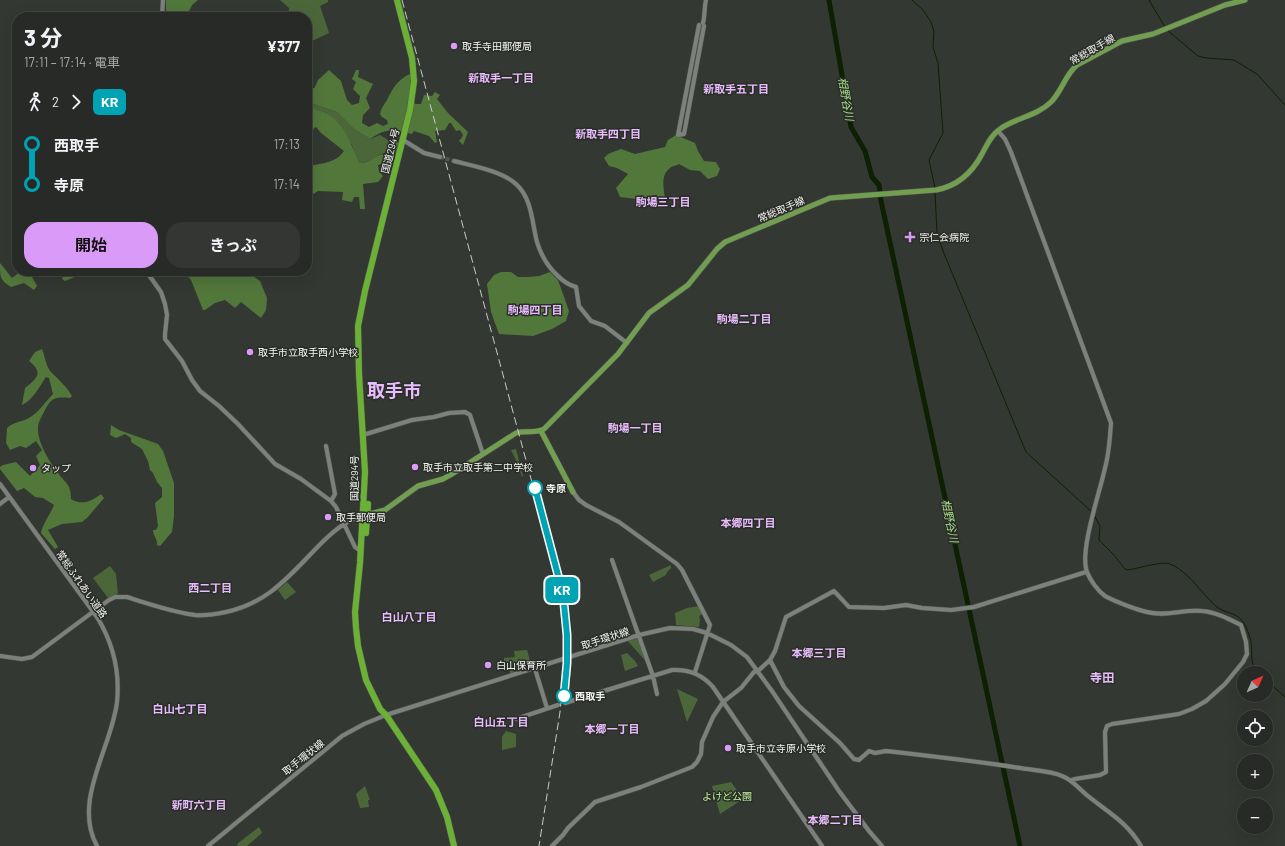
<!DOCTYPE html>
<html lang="ja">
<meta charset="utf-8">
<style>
:root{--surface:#272a26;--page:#333632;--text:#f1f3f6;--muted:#a4a7a7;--line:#434643;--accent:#da9af7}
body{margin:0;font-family:Barlow,"Noto Sans JP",sans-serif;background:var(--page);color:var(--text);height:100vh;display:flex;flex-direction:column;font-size:15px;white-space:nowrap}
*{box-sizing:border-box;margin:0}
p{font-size:13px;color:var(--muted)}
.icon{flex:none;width:22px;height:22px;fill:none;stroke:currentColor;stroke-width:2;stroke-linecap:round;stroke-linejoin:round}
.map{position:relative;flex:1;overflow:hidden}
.sheet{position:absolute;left:12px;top:12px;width:300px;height:264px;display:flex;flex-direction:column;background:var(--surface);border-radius:16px;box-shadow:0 4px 16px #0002,0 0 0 1px var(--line)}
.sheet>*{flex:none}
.badge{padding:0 8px;border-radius:6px;font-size:14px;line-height:26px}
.needle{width:26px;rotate:45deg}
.buttons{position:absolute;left:1237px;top:666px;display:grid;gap:8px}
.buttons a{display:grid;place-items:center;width:36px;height:36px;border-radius:50%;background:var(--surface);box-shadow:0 4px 16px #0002,0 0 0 1px var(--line);font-size:20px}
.map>.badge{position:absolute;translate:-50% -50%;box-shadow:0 0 0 2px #fff}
.legs{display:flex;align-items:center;gap:6px;height:44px;padding:0 12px;font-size:13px}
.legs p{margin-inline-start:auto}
.overview{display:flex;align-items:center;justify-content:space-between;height:68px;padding:0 12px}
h1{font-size:22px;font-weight:700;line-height:30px}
.button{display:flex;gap:8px;margin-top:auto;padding:8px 12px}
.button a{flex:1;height:46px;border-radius:16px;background:var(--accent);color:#111;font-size:16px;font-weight:700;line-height:46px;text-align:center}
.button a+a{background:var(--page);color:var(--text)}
ul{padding:0 12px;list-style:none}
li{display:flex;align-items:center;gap:14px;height:40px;font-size:15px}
li i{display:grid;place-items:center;width:6px;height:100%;margin:0 5px;background:currentColor}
li i::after{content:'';width:10px;height:10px;margin:-5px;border:3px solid;border-radius:50%;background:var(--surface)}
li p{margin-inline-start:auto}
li:first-child i{background:linear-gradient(#0000 50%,currentColor 0)}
li:last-child i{background:linear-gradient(currentColor 50%,#0000 0)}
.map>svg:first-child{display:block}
</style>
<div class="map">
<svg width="1285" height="846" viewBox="0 0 1285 846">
<rect width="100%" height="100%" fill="#343832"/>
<path fill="#4b673a" d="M 280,0 L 328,0 L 328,2 L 320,6 L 329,33 L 310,42 L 307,39 L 307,17 L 288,17 L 289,8 Z
M 307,102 L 337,112 L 354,129 L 370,139 L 380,135 L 388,140 L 389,145 L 385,153 C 373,156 373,163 358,163 L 352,145 L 327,113 L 307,108 Z
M 395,386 L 398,394 L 392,397 L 388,389 Z
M 516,449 L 523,476 L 522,477 L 518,464 L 511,450 Z
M 671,565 L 671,568 L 667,572 L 666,575 L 653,582 L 649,575 Z
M 110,566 L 116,574 L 118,594 L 108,598 L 93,578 Z
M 287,582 L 296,592 L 285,600 L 278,590 Z
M 699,606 L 703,614 L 699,616 L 700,620 L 699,627 L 676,625 L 675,613 L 687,608 Z
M 639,635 L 649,665 L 626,639 Z
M 527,650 L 532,668 L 510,675 L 510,668 L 504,663 L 504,658 L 515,657 L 514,651 Z
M 627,653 L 635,661 L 638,666 L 625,671 L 621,655 Z
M 677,689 L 698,699 L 687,722 Z
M 506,731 L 516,734 L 516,747 L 502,750 L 502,737 Z
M 731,782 L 743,799 L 720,814 L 712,786 Z
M 365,786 L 370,800 L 368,800 L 369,807 L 360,808 L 356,794 Z
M 259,827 L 262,833 L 247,846 L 238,846 L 237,844 Z"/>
<path fill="#52773b" d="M 166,0 L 198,0 L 192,5 L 186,17 L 169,17 L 166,13 Z
M 329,70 L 341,81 L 347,100 L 352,105 L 359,103 L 360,96 L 353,89 L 356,82 L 352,79 L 356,70 L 359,70 L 358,77 L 373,84 L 366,98 L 370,108 L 363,115 L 362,123 L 369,127 L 377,123 L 383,126 L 388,124 L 387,120 L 382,117 L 380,114 C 381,108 384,105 387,100 C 393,88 397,80 410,74 L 412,81 L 410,101 L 416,104 L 421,104 L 424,95 L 432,96 L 435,92 L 440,95 L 437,99 L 448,113 L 468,132 L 463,145 L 460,142 L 459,140 L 461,139 L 463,135 L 460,130 L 456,131 L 451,123 L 449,123 L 445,130 L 435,131 L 437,142 L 435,143 L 429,136 L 414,131 L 412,134 C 392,130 388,127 370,139 L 354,129 L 337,112 L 307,102 L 307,91 L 309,92 L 315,87 L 318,80 Z
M 307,108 C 313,109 323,111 328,114 C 345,125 352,146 359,163 C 373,163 373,155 385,154 L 391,139 L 399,142 L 393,161 L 378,165 L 379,171 L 383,176 L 378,182 L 363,184 L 365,209 L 360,209 L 359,197 L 354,197 L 352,202 L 342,200 L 343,192 L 318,191 L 307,198 L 307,166 C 320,164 336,163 344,151 L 321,133 L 316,127 L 314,128 L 308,145 L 307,145 Z
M 676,135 L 695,143 L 698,151 L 704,161 L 716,162 L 720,169 L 717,176 L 708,179 L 700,171 L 690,170 L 679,164 C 676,166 672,166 670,168 C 660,175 664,190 665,199 L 661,200 L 656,195 L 636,199 L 620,197 L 616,188 L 628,174 L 617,168 L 609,166 L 604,158 L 608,154 L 621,149 L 635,154 L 665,147 L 668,140 Z
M 0,263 L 12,278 L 21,271 L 29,271 L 37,286 L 34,290 L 24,283 L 11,287 C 0,280 0,277 0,263 Z
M 65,271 L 83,271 L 77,276 L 65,281 L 62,279 Z
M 183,271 L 246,271 L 260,281 L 267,298 L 266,310 L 261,318 L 241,302 L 235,308 L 225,300 L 215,303 L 205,310 L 203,310 L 191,280 Z
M 501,272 L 511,272 L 518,277 L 528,277 L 539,276 L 550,272 L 558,280 L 569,311 L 566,321 L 552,329 L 533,336 L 499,334 L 491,312 L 487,284 L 494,275 Z
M 42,349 C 45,356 46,367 51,372 C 59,380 67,387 72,396 L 70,398 C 57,397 52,396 45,410 C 43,414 38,422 38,427 C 37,442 49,461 58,473 C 66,484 71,484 71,499 C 82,506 92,501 101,494 L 104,498 L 88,517 L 82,522 L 62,524 L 48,530 L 58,547 L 55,549 L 41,533 C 43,523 50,515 54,505 L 43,498 L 35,497 L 24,488 L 17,491 L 0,469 L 0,467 L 3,465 L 16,462 L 30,476 L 40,465 L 36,456 L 42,450 L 36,441 L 26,448 L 20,446 L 10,450 L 6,443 L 7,428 C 15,421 19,423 27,419 C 38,414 45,402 53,394 L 49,378 L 46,377 C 39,387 33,400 22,405 L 25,388 C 37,378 44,373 29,361 L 35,352 Z
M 111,425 L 119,430 L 158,444 L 163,451 L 174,483 L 174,516 L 172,532 L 160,546 L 157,545 C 158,539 153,536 153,530 L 156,530 L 158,526 L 155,503 L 162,497 L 162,488 L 157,482 L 153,473 L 150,470 L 148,461 L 142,449 L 131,442 L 131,438 L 125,434 L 116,438 L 110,435 Z"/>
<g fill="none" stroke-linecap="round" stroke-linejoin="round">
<path stroke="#0d2002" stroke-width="1" d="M 912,0 L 923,10 L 931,22 L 934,31 L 933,47 L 938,63 L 943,133 L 929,160 L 935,188
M 1149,0 L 1165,27
M 1167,30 L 1198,56 L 1206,58 L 1234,60 L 1257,74 L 1285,105
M 935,192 L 937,233 L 943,251 L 1026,452 L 1092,512
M 1094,515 L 1100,526 L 1099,540 L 1113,554 L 1125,569 L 1128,570 C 1139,568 1152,564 1164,563 C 1183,563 1203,596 1217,607 C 1228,615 1238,611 1246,627 C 1248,632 1250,637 1251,642 C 1253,653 1249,665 1258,673
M 1266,680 L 1285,697"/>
<path stroke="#0d2002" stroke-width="5" d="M 829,0 L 851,127 L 865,151 L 872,177 L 879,185 L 880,192
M 880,196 L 1020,846"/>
<path stroke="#51544f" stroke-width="4" stroke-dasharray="4 2" stroke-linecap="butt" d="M 440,157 L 454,161"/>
<defs>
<path id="minor" d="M 162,17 L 163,0
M 703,23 C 705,16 704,8 706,0
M 699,25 L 678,135 L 684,134 L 704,26
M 998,131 L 1005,139 L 1011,152 L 1111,423 C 1110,438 1109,454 1105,468 C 1100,492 1079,551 1087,572 C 1090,580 1098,591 1105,596 C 1114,601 1137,610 1147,612 C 1165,617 1184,609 1202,611 C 1216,612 1229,619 1241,625 L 1246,642 L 1247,654 L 1243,662 L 1225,684 L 1206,701 L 1192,709 L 1179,714 L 1112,724 L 1107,726 L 1105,732 L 1106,772 L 1100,775 L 1075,779 L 1072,780
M 403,140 L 424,153 L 440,157
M 454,161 C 473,166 503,171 517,185 C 532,199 532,223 537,242 C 541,255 548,267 558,276 C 563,281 568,285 576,287 L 579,306 L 591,321 L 605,326 L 627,343
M 146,271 L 161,292 L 165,304 L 167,315 L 165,334 L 165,339 L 182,361 L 192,380 L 200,391 L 219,406 L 238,424 L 275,464 L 301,479 L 331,501 L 336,507 L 355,547 L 361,551
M 363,435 L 412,420 L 434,417 L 449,413 L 465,412 L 470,415 L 483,454
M 326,446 L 335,494 L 331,501
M 0,484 L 97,617 C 113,643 120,672 117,702 C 112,747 72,801 97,846
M 573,492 L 579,500 L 586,505 L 619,522 L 677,564 L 682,570 L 710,625 L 695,672
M 0,504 L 9,497
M 612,560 L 653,676 L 657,694
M 0,656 L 22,659 L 32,657 L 109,600 L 115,597 L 127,597 C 149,604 172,612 195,615 C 205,616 216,614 226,612 C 262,604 281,585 306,559 C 322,542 340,522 363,515
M 770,660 L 775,651 L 786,617 L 834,591 L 849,607 L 884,608 L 906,605 L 922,608 L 951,610 L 974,607 L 1086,572
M 535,669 L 547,708
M 565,703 L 672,670 C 689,669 702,674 713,687 L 822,846
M 516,719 L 558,705
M 208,846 L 342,736 L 364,724 L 386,715 L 639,635 L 670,628 L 693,629 L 707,633 L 731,645 L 747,657 L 772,691 L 839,791 L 869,831 L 882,846
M 552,846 L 563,835 L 568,828 L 595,802 L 641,787 L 692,767 L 697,762 L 701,754 L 702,742 L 713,717 L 723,702 L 741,688 L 754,672 L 758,671 L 770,660 L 784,687 L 799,706 L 840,743 L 854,759 L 859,760 L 869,751 L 875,753 L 886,751 C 931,756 976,761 1020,768 C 1032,770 1051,771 1062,776 C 1073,780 1079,789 1088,796 C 1109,813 1127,822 1141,846"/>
<path id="major" d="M 541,431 L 573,492
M 365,515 L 385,510 L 418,486 L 443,479 L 452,474 L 516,433 C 525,430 535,434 544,429 L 618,354 L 649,313 L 688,285 L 717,249 L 725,242 L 830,198 L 936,190 C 958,186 972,173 982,154 C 987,145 991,135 1000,129 C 1015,118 1037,116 1051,102 C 1062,91 1065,75 1077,65 L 1122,41 L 1153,34 L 1225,5 L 1245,0"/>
<path id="highway" d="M 397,0 L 412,58 L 414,81 L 410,110 L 365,291 L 358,326 L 359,374 L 365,472 L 360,563 L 355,612 L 356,628 L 358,646 L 366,680 L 380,709 L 386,715 L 436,790 L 447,817 L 454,846
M 366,533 L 368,504"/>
</defs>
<use href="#minor" stroke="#545752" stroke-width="5"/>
<use href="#major" stroke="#545752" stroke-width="6"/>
<use href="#highway" stroke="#545752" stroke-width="7"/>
<use href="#minor" stroke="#7d817b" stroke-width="4"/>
<use href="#major" stroke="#729e51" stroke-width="5"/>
<use href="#highway" stroke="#6ab135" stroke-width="6"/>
<path stroke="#c8ccc7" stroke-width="1" stroke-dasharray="8 4" stroke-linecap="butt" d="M 402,0 L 544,527 L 561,594 L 566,635 L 565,664 L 560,712 L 539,846"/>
</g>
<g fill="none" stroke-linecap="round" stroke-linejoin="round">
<defs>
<path id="line-1" d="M 535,488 L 563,594 L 567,635 L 567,663 L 564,696"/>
</defs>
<use href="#line-1" stroke="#fff" stroke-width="9"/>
<use href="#line-1" stroke="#00a3b4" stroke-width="6"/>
</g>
<g fill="#da9af7" stroke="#2a2d28" stroke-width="1.5">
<circle cx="454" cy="46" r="4"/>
<path d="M908 231h4v4h4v4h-4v4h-4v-4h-4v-4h4z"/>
<circle cx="250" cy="352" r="4"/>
<circle cx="415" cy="467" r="4"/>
<circle cx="33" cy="468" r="4"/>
<circle cx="328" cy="517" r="4"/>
<circle cx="488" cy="665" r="4"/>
<circle cx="728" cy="748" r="4"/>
</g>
<g fill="#fff" stroke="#00a3b4" stroke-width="2">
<circle cx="535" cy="488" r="7"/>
<circle cx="564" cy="696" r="7"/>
</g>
<g text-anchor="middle" stroke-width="3" stroke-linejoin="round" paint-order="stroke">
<g font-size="10" fill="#f3f6f2" stroke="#2a2d28" text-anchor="start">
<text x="462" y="50">取手寺田郵便局</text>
<text x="919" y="241">宗仁会病院</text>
<text x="258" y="356">取手市立取手西小学校</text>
<text x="423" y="471">取手市立取手第二中学校</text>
<text x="41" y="472">タップ</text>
<text x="336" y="521">取手郵便局</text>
<text x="496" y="669">白山保育所</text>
<text x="736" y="752">取手市立寺原小学校</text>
</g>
<g font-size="10" fill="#f3f6f2" stroke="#2a2d28">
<text transform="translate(1092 49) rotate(-30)" y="4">常総取手線</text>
<text transform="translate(390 151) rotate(-76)" y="4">国道294号</text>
<text transform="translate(781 209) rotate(-23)" y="4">常総取手線</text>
<text transform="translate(354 478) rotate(-90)" y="4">国道294号</text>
<text transform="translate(82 584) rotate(55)" y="4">常総ふれあい道路</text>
<text transform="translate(605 638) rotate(-18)" y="4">取手環状線</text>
<text transform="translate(303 757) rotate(-39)" y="4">取手環状線</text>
</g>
<g font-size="10" font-weight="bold" fill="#f3f6f2" stroke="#2a2d28" text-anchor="start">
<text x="546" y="492">寺原</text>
<text x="575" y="700">西取手</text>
</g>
<g font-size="10" fill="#bff69f" stroke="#2a2d28">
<text x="727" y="800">よけど公園</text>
</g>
<g font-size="11" font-weight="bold" fill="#e8bcfd" stroke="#2a2d28">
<text x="501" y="82">新取手一丁目</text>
<text x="736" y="93">新取手五丁目</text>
<text x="608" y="138">新取手四丁目</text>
<text x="663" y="206">駒場三丁目</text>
<text x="535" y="314">駒場四丁目</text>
<text x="744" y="323">駒場二丁目</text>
<text x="635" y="432">駒場一丁目</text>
<text x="748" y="527">本郷四丁目</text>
<text x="210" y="592">西二丁目</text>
<text x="409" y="621">白山八丁目</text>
<text x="819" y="657">本郷三丁目</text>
<text x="180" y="713">白山七丁目</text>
<text x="501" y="726">白山五丁目</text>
<text x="612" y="733">本郷一丁目</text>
<text x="199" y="809">新町六丁目</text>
<text x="835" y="824">本郷二丁目</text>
</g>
<g font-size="11" font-style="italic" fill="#a7de88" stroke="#2a2d28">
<text transform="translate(846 99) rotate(80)" y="4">相野谷川</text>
<text transform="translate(950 521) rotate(78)" y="4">相野谷川</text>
</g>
<g font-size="12" font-weight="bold" fill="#e8bcfd" stroke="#2a2d28">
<text x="1102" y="682">寺田</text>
</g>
<g font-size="18" font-weight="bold" fill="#e8bcfd" stroke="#2a2d28">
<text x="394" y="397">取手市</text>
</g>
</g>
</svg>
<div class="buttons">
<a><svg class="needle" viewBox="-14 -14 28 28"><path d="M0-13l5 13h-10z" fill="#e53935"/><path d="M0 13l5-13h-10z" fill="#a4a7a7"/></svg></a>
<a><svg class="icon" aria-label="locate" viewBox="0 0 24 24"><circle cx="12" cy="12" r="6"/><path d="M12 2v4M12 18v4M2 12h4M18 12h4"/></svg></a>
<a>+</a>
<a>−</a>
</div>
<b class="badge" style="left:562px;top:590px;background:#00a3b4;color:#fff">KR</b>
<section class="sheet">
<div class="overview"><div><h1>3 分</h1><p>17:11 – 17:14 · 電車</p></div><b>¥377</b></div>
<div class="legs"><svg class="icon" aria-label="walk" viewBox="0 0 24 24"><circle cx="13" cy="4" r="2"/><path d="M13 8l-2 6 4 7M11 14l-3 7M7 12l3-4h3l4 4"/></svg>2<svg class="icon" aria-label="forward" viewBox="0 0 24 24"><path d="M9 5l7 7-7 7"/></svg><b class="badge" style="background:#00a3b4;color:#fff">KR</b></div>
<ul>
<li><i style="color:#00a3b4"></i><b>西取手</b><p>17:13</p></li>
<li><i style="color:#00a3b4"></i><b>寺原</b><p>17:14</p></li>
</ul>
<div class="button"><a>開始</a><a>きっぷ</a></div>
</section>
</div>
